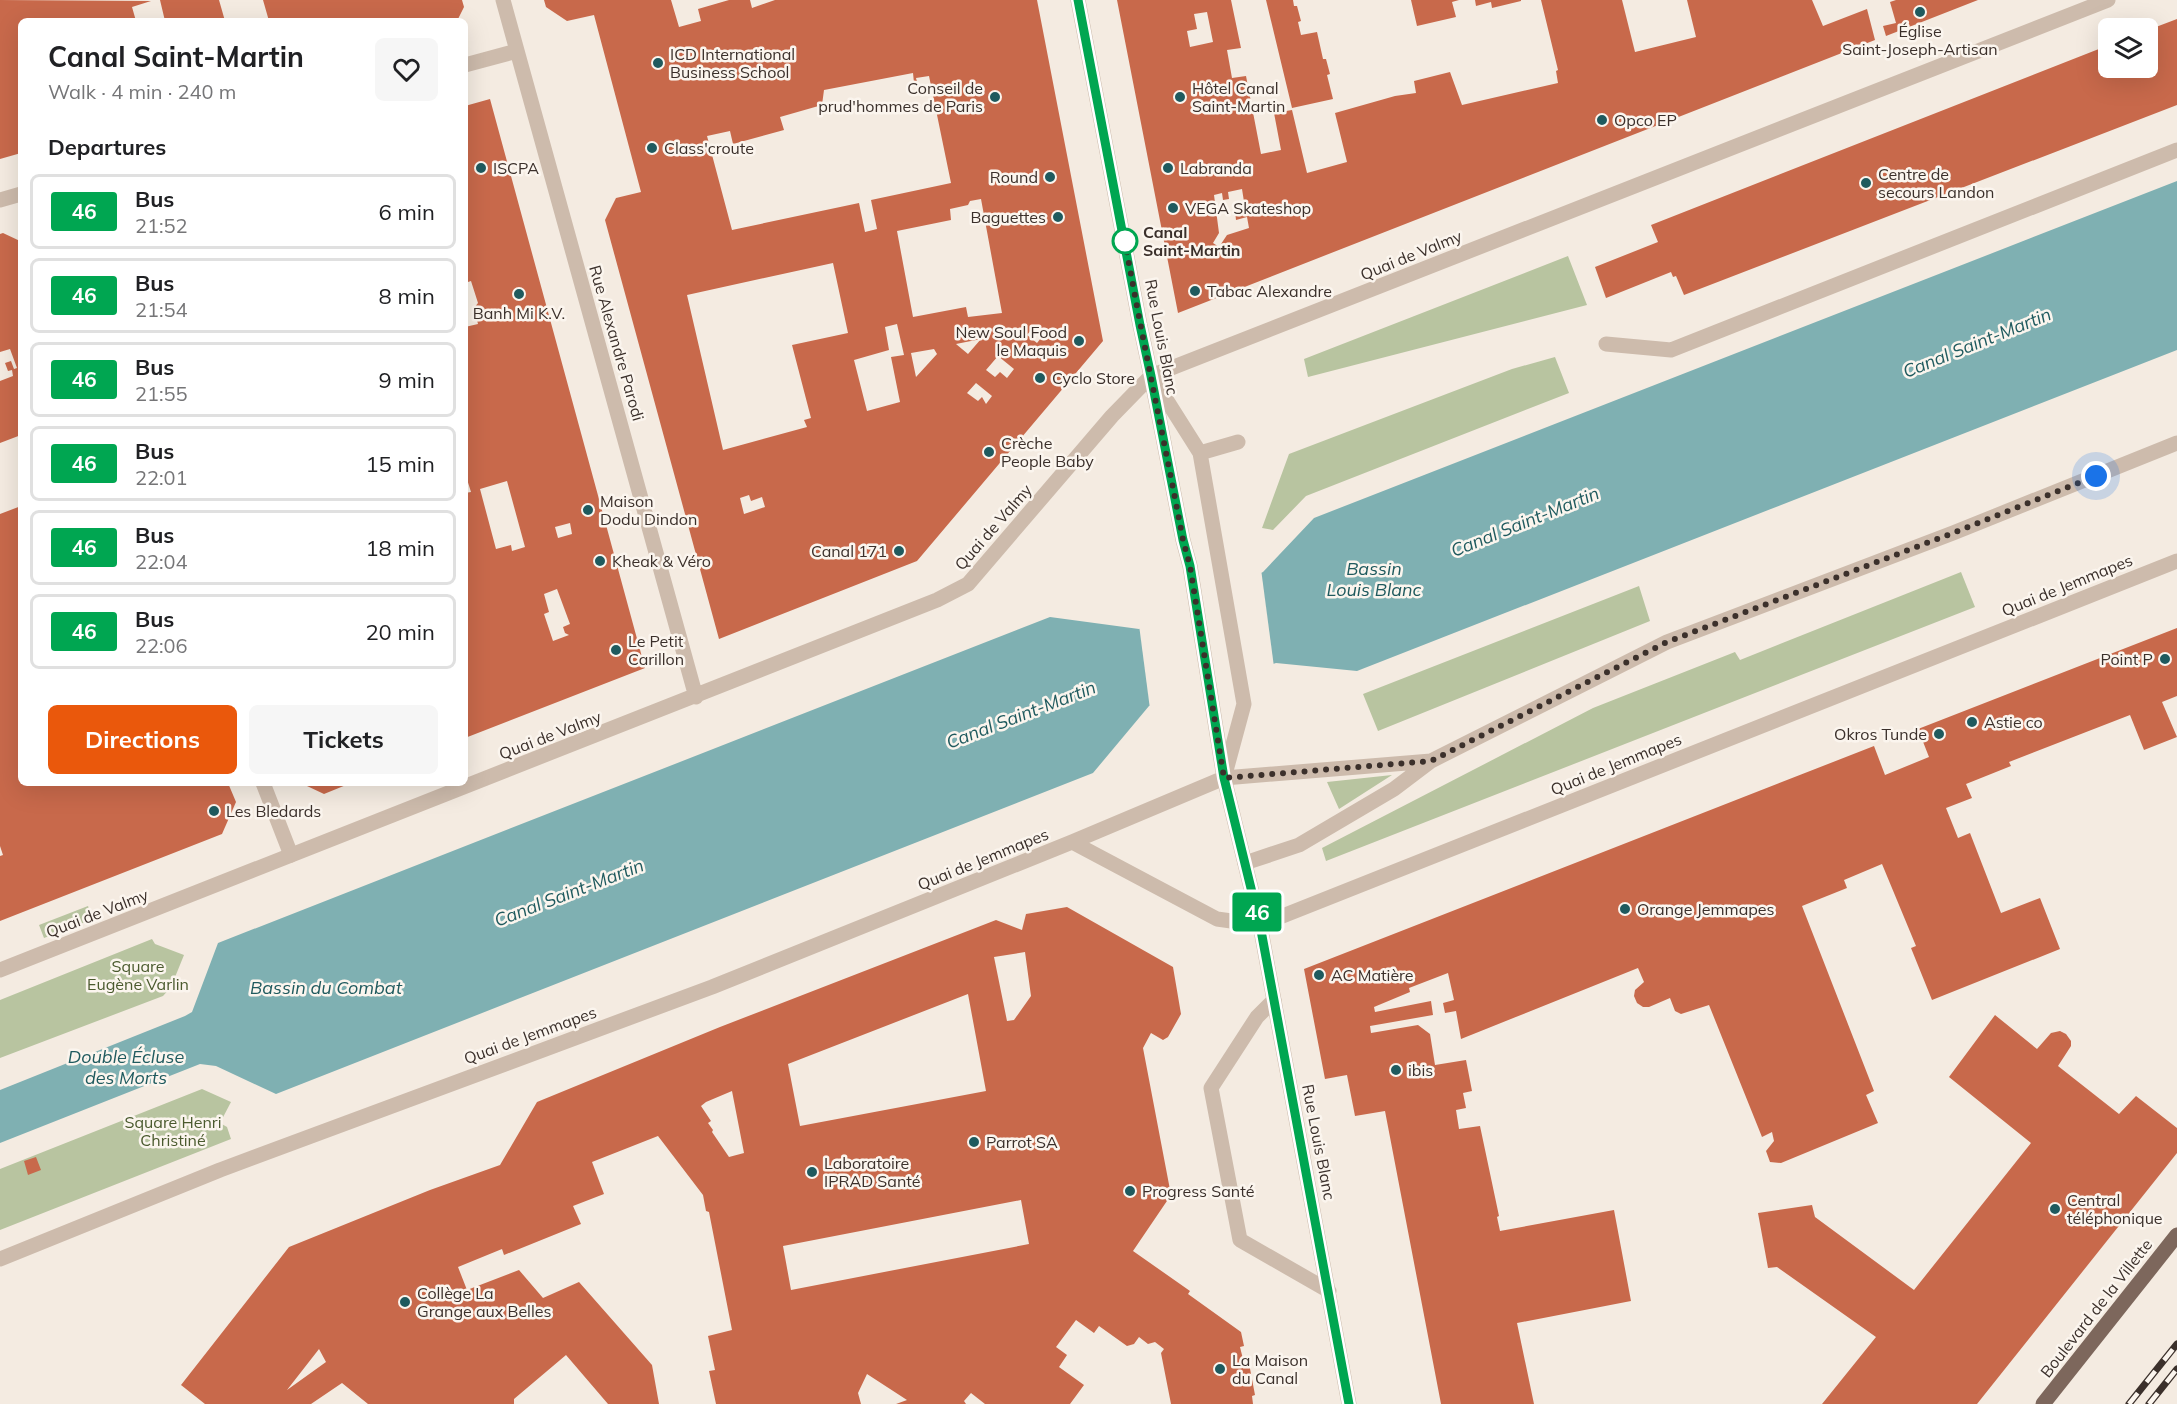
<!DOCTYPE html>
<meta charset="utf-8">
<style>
:root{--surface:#fff;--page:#f6f6f6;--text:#202124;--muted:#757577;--line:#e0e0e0;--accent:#ea580c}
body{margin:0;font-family:Mulish,sans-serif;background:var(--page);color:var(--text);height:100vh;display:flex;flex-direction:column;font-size:22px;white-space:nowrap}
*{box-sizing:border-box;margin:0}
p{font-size:20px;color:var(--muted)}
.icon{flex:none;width:33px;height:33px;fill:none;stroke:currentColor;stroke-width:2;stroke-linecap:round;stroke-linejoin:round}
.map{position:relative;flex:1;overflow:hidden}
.details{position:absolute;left:18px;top:18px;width:450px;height:768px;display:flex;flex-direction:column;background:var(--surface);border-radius:9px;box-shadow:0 6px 24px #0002}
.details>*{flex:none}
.badge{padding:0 12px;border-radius:4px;font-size:21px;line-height:39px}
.buttons{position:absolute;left:2098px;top:18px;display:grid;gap:12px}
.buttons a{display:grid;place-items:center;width:60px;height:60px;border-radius:9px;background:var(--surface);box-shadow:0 6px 24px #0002;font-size:30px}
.you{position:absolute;width:30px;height:30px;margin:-15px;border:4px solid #fff;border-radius:50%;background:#1a73e8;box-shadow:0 0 0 9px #1a73e833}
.map>.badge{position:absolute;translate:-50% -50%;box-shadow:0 0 0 3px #fff}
h2{padding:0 30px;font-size:22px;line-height:54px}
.round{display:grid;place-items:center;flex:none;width:63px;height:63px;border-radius:9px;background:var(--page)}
.head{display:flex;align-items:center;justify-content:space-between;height:102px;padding:0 30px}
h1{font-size:28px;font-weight:700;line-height:45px}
.button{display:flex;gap:12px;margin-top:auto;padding:12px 30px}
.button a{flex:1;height:69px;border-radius:9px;background:var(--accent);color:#fff;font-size:24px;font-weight:700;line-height:69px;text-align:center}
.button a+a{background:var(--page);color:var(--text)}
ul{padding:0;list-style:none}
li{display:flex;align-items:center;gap:18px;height:75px;margin:0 12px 9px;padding:0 18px;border:3px solid var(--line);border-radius:9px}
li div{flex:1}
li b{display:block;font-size:22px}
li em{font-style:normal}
li .badge{min-width:66px;font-weight:700;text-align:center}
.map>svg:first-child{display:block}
</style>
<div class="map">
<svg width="2177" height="1404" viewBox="0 0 2177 1404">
<rect width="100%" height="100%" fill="#f4ebe1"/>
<path fill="#b8c4a0" d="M 1568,256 L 1587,305 L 1308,377 L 1304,359 Z
M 1555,357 L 1569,393 L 1306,496 L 1273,530 L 1262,528 L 1289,454 L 1512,369 Z
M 1961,572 L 1975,607 L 1326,861 L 1322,848 L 1593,708 L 1735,652 L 1740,660 Z
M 1639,586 L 1650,621 L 1378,731 L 1363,694 Z
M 1392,775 L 1339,809 L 1327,782 Z
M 88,906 L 93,919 L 44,938 L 39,925 Z
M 152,939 L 155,944 L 184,955 L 171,987 L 163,996 L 0,1058 L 0,1000 Z
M 202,1089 L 231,1102 L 220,1123 L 227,1127 L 231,1139 L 0,1230 L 0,1169 Z"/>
<path fill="#7fb0b2" d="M 2177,181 L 2177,350 L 1357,671 L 1276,663 L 1149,706 L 1093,773 L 276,1094 L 216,1066 L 200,1064 L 0,1143 L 0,1090 L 185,1016 L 192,1012 L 218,943 L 1050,617 L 1139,629 L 1263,572 L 1314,518 Z"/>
<path fill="#f4ebe1" d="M 1261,569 L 1274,667 L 1150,709 L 1139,625 Z"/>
<path fill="#c8694b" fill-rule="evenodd" d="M 0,0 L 151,1 L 132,7 L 136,21 L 21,21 L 21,153 L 0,159 Z
M 160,0 L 219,0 L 225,21 L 165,21 Z
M 263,0 L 462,0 L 464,7 L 457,21 L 269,21 Z
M 544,0 L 671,0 L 679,27 L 701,21 L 698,9 L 729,0 L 750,0 L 752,8 L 775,0 L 1037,0 L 1103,341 L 917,561 L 719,639 L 605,220 L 616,198 L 641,192 L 594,15 L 567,21 L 546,7 ZM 913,73 L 914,83 L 917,82 L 916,78 L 929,76 L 951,183 L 871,200 L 877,229 L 865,232 L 859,203 L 732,230 L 707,136 L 730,131 L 733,144 L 784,130 L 780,117 L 822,105 L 824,90 ZM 981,199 L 1002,313 L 968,317 L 966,307 L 913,317 L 897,231 L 951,220 L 950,209 L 968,205 L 970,201 ZM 833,263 L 848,333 L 792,345 L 811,418 L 804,420 L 807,427 L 723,450 L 687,295 ZM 897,324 L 904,355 L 891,357 L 900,402 L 867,411 L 854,360 L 889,350 L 885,327 ZM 1031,330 L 1041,338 L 1037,343 L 1027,335 ZM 981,339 L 968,354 L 956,344 ZM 934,349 L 937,354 L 916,377 L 911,353 ZM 998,356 L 1014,369 L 1007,378 L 1000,372 L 995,377 L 986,370 ZM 976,383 L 992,396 L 986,404 L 982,397 L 978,401 L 967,393 ZM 749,495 L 751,501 L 762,497 L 765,507 L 744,514 L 740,498 Z
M 1117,0 L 1231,0 L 1241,48 L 1227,50 L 1232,78 L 1246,76 L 1261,154 L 1281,150 L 1274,113 L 1292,110 L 1307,173 L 1347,162 L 1335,113 L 1395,96 L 1416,93 L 1414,81 L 1450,72 L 1462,105 L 1558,83 L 1556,71 L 1558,70 L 1541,0 L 1622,0 L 1635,52 L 1696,37 L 1687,0 L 1812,0 L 1823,26 L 1867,9 L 1875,40 L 1178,313 ZM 1207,12 L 1213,42 L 1190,47 L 1187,31 L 1197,29 L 1194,14 ZM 1242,189 L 1245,208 L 1235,210 L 1236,220 L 1247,217 L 1249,228 L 1227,235 L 1219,247 L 1213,243 L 1219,233 L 1214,195 L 1222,193 L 1223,200 L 1229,199 L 1228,192 Z
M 1266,0 L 1293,0 L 1294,6 L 1297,6 L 1301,21 L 1298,22 L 1301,35 L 1317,32 L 1323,59 L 1326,59 L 1330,74 L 1327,75 L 1333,99 L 1292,108 Z
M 1411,0 L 1459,0 L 1452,2 L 1456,17 L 1417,26 Z
M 1475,0 L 1521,0 L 1521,1 L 1492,8 L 1491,2 L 1476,6 Z
M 1896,0 L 1978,0 L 1886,36 L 1883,26 L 1896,23 L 1890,2 Z
M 2177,19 L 2177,105 L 1684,295 L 1676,276 L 1673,277 L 1671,272 L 1606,298 L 1595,267 L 1658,242 L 1651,225 L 2109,45 L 2109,68 L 2148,68 L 2148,30 Z
M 490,99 L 645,668 L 465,738 L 465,493 L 471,492 L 465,473 L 465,327 L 478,324 L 474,308 L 478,303 L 471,281 L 465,283 L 465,106 ZM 507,481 L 525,547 L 512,551 L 511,545 L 496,549 L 480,489 ZM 570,523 L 572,534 L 558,538 L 555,527 ZM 557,589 L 570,624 L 563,627 L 565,633 L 569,635 L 553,641 L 544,614 L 549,612 L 544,594 Z
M 3,233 L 20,241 L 21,243 L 21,435 L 0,443 L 0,381 L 13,376 L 12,370 L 8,371 L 5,363 L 11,361 L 14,369 L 17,368 L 10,349 L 0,352 L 0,234 Z
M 21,506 L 21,783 L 228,783 L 236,802 L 222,834 L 0,921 L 0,856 L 3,855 L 0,846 L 0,514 Z
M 2177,628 L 2177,696 L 2162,702 L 2177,737 L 2144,750 L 2130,715 L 2009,762 L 2011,766 L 1966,784 L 1972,798 L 1946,808 L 1958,838 L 1970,833 L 2001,913 L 2040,898 L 2060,949 L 1932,1000 L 1911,948 L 1916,946 L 1882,864 L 1844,880 L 1847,888 L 1802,906 L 1874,1091 L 1866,1095 L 1878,1123 L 1781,1163 L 1770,1162 L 1766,1151 L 1774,1141 L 1772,1132 L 1762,1137 L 1709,1005 L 1681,1014 L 1675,1011 L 1670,998 L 1649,1007 L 1643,1007 L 1637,1003 L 1634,996 L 1635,990 L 1644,982 L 1638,968 L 1461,1039 L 1456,1011 L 1445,1013 L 1443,1003 L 1454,1000 L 1448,973 L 1409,988 L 1410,992 L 1374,1007 L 1375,1012 L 1431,1001 L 1433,1015 L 1370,1026 L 1371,1033 L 1418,1025 L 1430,1034 L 1435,1065 L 1466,1060 L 1472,1091 L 1463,1093 L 1466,1108 L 1456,1110 L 1459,1129 L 1480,1126 L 1499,1216 L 1497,1217 L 1500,1231 L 1614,1210 L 1631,1301 L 1517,1323 L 1534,1404 L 1441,1404 L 1385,1111 L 1355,1116 L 1347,1075 L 1325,1079 L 1304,969 L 1874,746 L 1885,775 L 1929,757 L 1918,729 Z
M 306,783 L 351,783 L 324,794 L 307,786 Z
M 1067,907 L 1173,967 L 1181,1014 L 1168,1037 L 1163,1040 L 1151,1033 L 1143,1048 L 1171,1195 L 1133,1251 L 1190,1291 L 1188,1294 L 1241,1332 L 1244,1346 L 1240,1347 L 1243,1359 L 1248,1358 L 1255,1395 L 1252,1396 L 1253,1404 L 1171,1404 L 1161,1353 L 1164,1349 L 1155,1342 L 1148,1344 L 1139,1337 L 1134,1344 L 1127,1346 L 1099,1326 L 1094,1333 L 1076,1320 L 1056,1347 L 1067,1355 L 1059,1367 L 1084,1385 L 1070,1404 L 985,1404 L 971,1393 L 964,1401 L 966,1404 L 896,1404 L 907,1400 L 867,1374 L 858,1393 L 861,1404 L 716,1404 L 709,1371 L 715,1370 L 708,1336 L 732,1330 L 709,1212 L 706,1211 L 703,1195 L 658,1136 L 592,1162 L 604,1194 L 573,1206 L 581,1224 L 504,1255 L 502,1249 L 458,1267 L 467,1290 L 519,1270 L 543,1298 L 579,1282 L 652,1365 L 659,1404 L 608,1404 L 566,1355 L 514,1399 L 514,1404 L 368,1404 L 342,1383 L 311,1404 L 205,1404 L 181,1385 L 289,1247 L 430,1190 L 500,1165 L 537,1102 L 720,1027 L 996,920 L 1022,930 L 1026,914 ZM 1025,952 L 1031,996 L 1014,1020 L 1007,1021 L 994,957 ZM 968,994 L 986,1091 L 800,1126 L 788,1064 ZM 732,1091 L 744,1153 L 729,1157 L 712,1132 L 713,1130 L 708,1123 L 711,1121 L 701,1106 L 706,1102 ZM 1021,1200 L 1029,1244 L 791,1290 L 783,1246 ZM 319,1349 L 326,1362 L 287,1390 Z
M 1995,1015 L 2037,1049 L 2051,1033 L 2060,1031 L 2066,1034 L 2071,1041 L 2071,1046 L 2058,1066 L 2119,1114 L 2136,1096 L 2177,1128 L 2177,1153 L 1977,1404 L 1822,1404 L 1876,1337 L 1777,1267 L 1768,1268 L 1758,1213 L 1812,1205 L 1815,1217 L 1914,1290 L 2031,1143 L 1949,1077 Z
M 36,1157 L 41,1170 L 28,1175 L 24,1161 Z"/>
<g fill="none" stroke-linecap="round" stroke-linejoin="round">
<path stroke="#cdbbac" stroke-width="15" d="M 1152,377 L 1200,453 L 1244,704 L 1224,778 L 1431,761 L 1667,642 L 1953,533 L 2177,443
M 1200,453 L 1238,442
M 1245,863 L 1299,845 L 1394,789 L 1431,761
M 1274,1000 L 1257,1017 L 1211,1088 L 1240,1240 L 1329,1291"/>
<path stroke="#cdbbac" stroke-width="15" d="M 1606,344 L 1671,350 L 2177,150
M 263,783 L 291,855"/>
<path stroke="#cdbbac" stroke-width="15" d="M 503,0 L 696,697
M 1078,0 L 1140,325 L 1151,376 L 1183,540 L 1190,566 L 1224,778 L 1260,925 L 1349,1404
M 465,65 L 517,51
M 0,200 L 21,194
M 1072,842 L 1217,919 L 1260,925 L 2177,561
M 0,970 L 937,600 L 968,584 L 1112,416 L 1151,376 L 2108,0
M 0,1259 L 220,1170 L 712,987 L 1072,842 L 1224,778"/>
<path stroke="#7d675c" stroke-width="15" d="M 2043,1404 L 2177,1235"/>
<defs>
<path id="rail" d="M 2129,1404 L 2177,1344
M 2149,1404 L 2177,1369"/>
</defs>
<use href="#rail" stroke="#3b302b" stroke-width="7"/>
<use href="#rail" stroke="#fbf5ee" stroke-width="4.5" stroke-dasharray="14" stroke-linecap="butt"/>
</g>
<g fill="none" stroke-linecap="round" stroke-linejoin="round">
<defs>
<path id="line" d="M 1078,0 L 1140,325 L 1151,376 L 1183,540 L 1190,566 L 1224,778 L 1260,925 L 1349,1404"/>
</defs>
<use href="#line" stroke="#fff" stroke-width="14"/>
<use href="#line" stroke="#00a651" stroke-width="9"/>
<path stroke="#3b302b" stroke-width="6" stroke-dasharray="0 10.8" d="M 1125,241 L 1124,236 C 1142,338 1164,439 1183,540 L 1190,566 L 1224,778 L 1431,761 L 1667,642 L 1953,533 L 2096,476"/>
</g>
<g fill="#1f5a5e" stroke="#fbf5ee" stroke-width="2">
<circle cx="1920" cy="12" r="6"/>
<circle cx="658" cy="63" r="6"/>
<circle cx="995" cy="97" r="6"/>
<circle cx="1180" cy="97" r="6"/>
<circle cx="1602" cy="120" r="6"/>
<circle cx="652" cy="148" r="6"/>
<circle cx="481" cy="168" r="6"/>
<circle cx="1168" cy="168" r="6"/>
<circle cx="1050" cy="177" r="6"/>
<circle cx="1866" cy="183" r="6"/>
<circle cx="1173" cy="208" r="6"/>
<circle cx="1058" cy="217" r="6"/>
<circle cx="1195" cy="291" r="6"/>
<circle cx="519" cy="294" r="6"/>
<circle cx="1079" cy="341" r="6"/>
<circle cx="1040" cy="378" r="6"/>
<circle cx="989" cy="452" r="6"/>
<circle cx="588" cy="510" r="6"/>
<circle cx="899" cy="551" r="6"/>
<circle cx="600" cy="561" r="6"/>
<circle cx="616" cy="650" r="6"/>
<circle cx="2165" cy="659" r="6"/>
<circle cx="1972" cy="722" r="6"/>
<circle cx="1939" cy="734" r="6"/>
<circle cx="214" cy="811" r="6"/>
<circle cx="1625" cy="909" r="6"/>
<circle cx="1319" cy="975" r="6"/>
<circle cx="1396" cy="1070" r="6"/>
<circle cx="974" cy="1142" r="6"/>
<circle cx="812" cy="1172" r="6"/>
<circle cx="1130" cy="1191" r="6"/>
<circle cx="2055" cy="1209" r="6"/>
<circle cx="405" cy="1302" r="6"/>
<circle cx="1220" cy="1369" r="6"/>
</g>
<circle fill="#fff" stroke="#00a651" stroke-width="3" cx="1125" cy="241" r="12"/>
<g text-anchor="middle" stroke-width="5" stroke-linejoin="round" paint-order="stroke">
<g font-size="16" fill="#3b302b" stroke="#fbf5ee" text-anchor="start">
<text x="1920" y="37" text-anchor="middle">Église<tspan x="1920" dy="18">Saint-Joseph-Artisan</tspan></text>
<text x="670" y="60">ICD International<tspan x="670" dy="18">Business School</tspan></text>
<text x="983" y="94" text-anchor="end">Conseil de<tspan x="983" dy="18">prud'hommes de Paris</tspan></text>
<text x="1192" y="94">Hôtel Canal<tspan x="1192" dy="18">Saint-Martin</tspan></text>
<text x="1614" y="126">Opco EP</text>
<text x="664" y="154">Class'croute</text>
<text x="493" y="174">ISCPA</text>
<text x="1180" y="174">Labranda</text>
<text x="1878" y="180">Centre de<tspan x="1878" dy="18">secours Landon</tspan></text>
<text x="1038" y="183" text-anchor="end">Round</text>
<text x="1185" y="214">VEGA Skateshop</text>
<text x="1046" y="223" text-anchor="end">Baguettes</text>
<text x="1207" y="297">Tabac Alexandre</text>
<text x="519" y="319" text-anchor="middle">Banh Mi K.V.</text>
<text x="1067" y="338" text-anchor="end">New Soul Food<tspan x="1067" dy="18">le Maquis</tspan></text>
<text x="1052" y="384">Cyclo Store</text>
<text x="1001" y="449">Crèche<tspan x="1001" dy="18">People Baby</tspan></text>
<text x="600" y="507">Maison<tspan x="600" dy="18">Dodu Dindon</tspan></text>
<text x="887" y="557" text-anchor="end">Canal 171</text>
<text x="612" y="567">Kheak &amp; Véro</text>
<text x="628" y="647">Le Petit<tspan x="628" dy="18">Carillon</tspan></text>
<text x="2153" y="665" text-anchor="end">Point P</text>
<text x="1984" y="728">Astie co</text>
<text x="1927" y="740" text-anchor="end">Okros Tunde</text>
<text x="226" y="817">Les Bledards</text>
<text x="1637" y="915">Orange Jemmapes</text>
<text x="1331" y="981">AC Matière</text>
<text x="1408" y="1076">ibis</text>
<text x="986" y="1148">Parrot SA</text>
<text x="824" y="1169">Laboratoire<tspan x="824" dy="18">IPRAD Santé</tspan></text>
<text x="1142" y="1197">Progress Santé</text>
<text x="2067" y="1206">Central<tspan x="2067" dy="18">téléphonique</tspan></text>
<text x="417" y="1299">Collège La<tspan x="417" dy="18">Grange aux Belles</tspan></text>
<text x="1232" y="1366">La Maison<tspan x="1232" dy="18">du Canal</tspan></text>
</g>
<g font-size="16" font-weight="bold" fill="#3b302b" stroke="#fbf5ee" text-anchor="start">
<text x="1143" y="238">Canal<tspan x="1143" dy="18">Saint-Martin</tspan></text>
</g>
<g font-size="16" fill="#3b302b" stroke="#fbf5ee">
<text transform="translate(1411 255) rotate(-22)" y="6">Quai de Valmy</text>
<text transform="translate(1162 337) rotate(79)" y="6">Rue Louis Blanc</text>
<text transform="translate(617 343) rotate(74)" y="6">Rue Alexandre Parodi</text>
<text transform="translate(993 527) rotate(-49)" y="6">Quai de Valmy</text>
<text transform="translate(2067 585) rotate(-22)" y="6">Quai de Jemmapes</text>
<text transform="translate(550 735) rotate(-21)" y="6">Quai de Valmy</text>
<text transform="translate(1616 764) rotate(-22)" y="6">Quai de Jemmapes</text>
<text transform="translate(983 859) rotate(-22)" y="6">Quai de Jemmapes</text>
<text transform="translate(97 913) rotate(-21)" y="6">Quai de Valmy</text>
<text transform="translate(530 1035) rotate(-20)" y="6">Quai de Jemmapes</text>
<text transform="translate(1319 1142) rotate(79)" y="6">Rue Louis Blanc</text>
<text transform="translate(2096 1308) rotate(-52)" y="6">Boulevard de la Villette</text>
</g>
<g font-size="16" fill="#4a5a2e" stroke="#fbf5ee">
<text x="138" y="972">Square<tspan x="138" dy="18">Eugène Varlin</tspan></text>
<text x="173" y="1128">Square Henri<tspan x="173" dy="18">Christiné</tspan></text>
</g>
<g font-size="18" font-style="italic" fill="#1f5a5e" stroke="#fbf5ee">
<text transform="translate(1977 343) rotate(-22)" y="6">Canal Saint-Martin</text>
<text transform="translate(1525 522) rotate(-22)" y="6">Canal Saint-Martin</text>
<text x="1374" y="575">Bassin<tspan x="1374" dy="21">Louis Blanc</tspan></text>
<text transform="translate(1021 715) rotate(-21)" y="6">Canal Saint-Martin</text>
<text transform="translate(569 893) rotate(-21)" y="6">Canal Saint-Martin</text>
<text x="326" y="994">Bassin du Combat</text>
<text x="126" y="1063">Double Écluse<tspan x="126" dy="21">des Morts</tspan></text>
</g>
</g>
</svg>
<div class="buttons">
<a><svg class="icon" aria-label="layers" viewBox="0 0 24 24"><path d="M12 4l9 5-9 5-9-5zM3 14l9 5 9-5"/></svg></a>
</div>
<div class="you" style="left:2096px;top:476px"></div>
<b class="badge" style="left:1257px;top:912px;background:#00a651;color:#fff">46</b>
<section class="details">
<div class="head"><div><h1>Canal Saint-Martin</h1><p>Walk · 4 min · 240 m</p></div><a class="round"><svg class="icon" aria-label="heart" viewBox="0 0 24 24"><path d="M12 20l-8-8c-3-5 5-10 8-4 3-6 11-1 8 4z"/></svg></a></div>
<h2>Departures</h2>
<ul>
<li><span class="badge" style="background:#00a651;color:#fff">46</span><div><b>Bus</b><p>21:52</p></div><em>6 min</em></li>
<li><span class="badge" style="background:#00a651;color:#fff">46</span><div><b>Bus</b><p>21:54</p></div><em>8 min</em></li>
<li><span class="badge" style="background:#00a651;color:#fff">46</span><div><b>Bus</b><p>21:55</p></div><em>9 min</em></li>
<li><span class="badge" style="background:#00a651;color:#fff">46</span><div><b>Bus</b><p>22:01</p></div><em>15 min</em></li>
<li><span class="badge" style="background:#00a651;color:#fff">46</span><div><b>Bus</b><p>22:04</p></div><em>18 min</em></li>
<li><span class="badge" style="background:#00a651;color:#fff">46</span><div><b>Bus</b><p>22:06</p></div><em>20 min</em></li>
</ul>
<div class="button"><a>Directions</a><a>Tickets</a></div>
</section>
</div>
